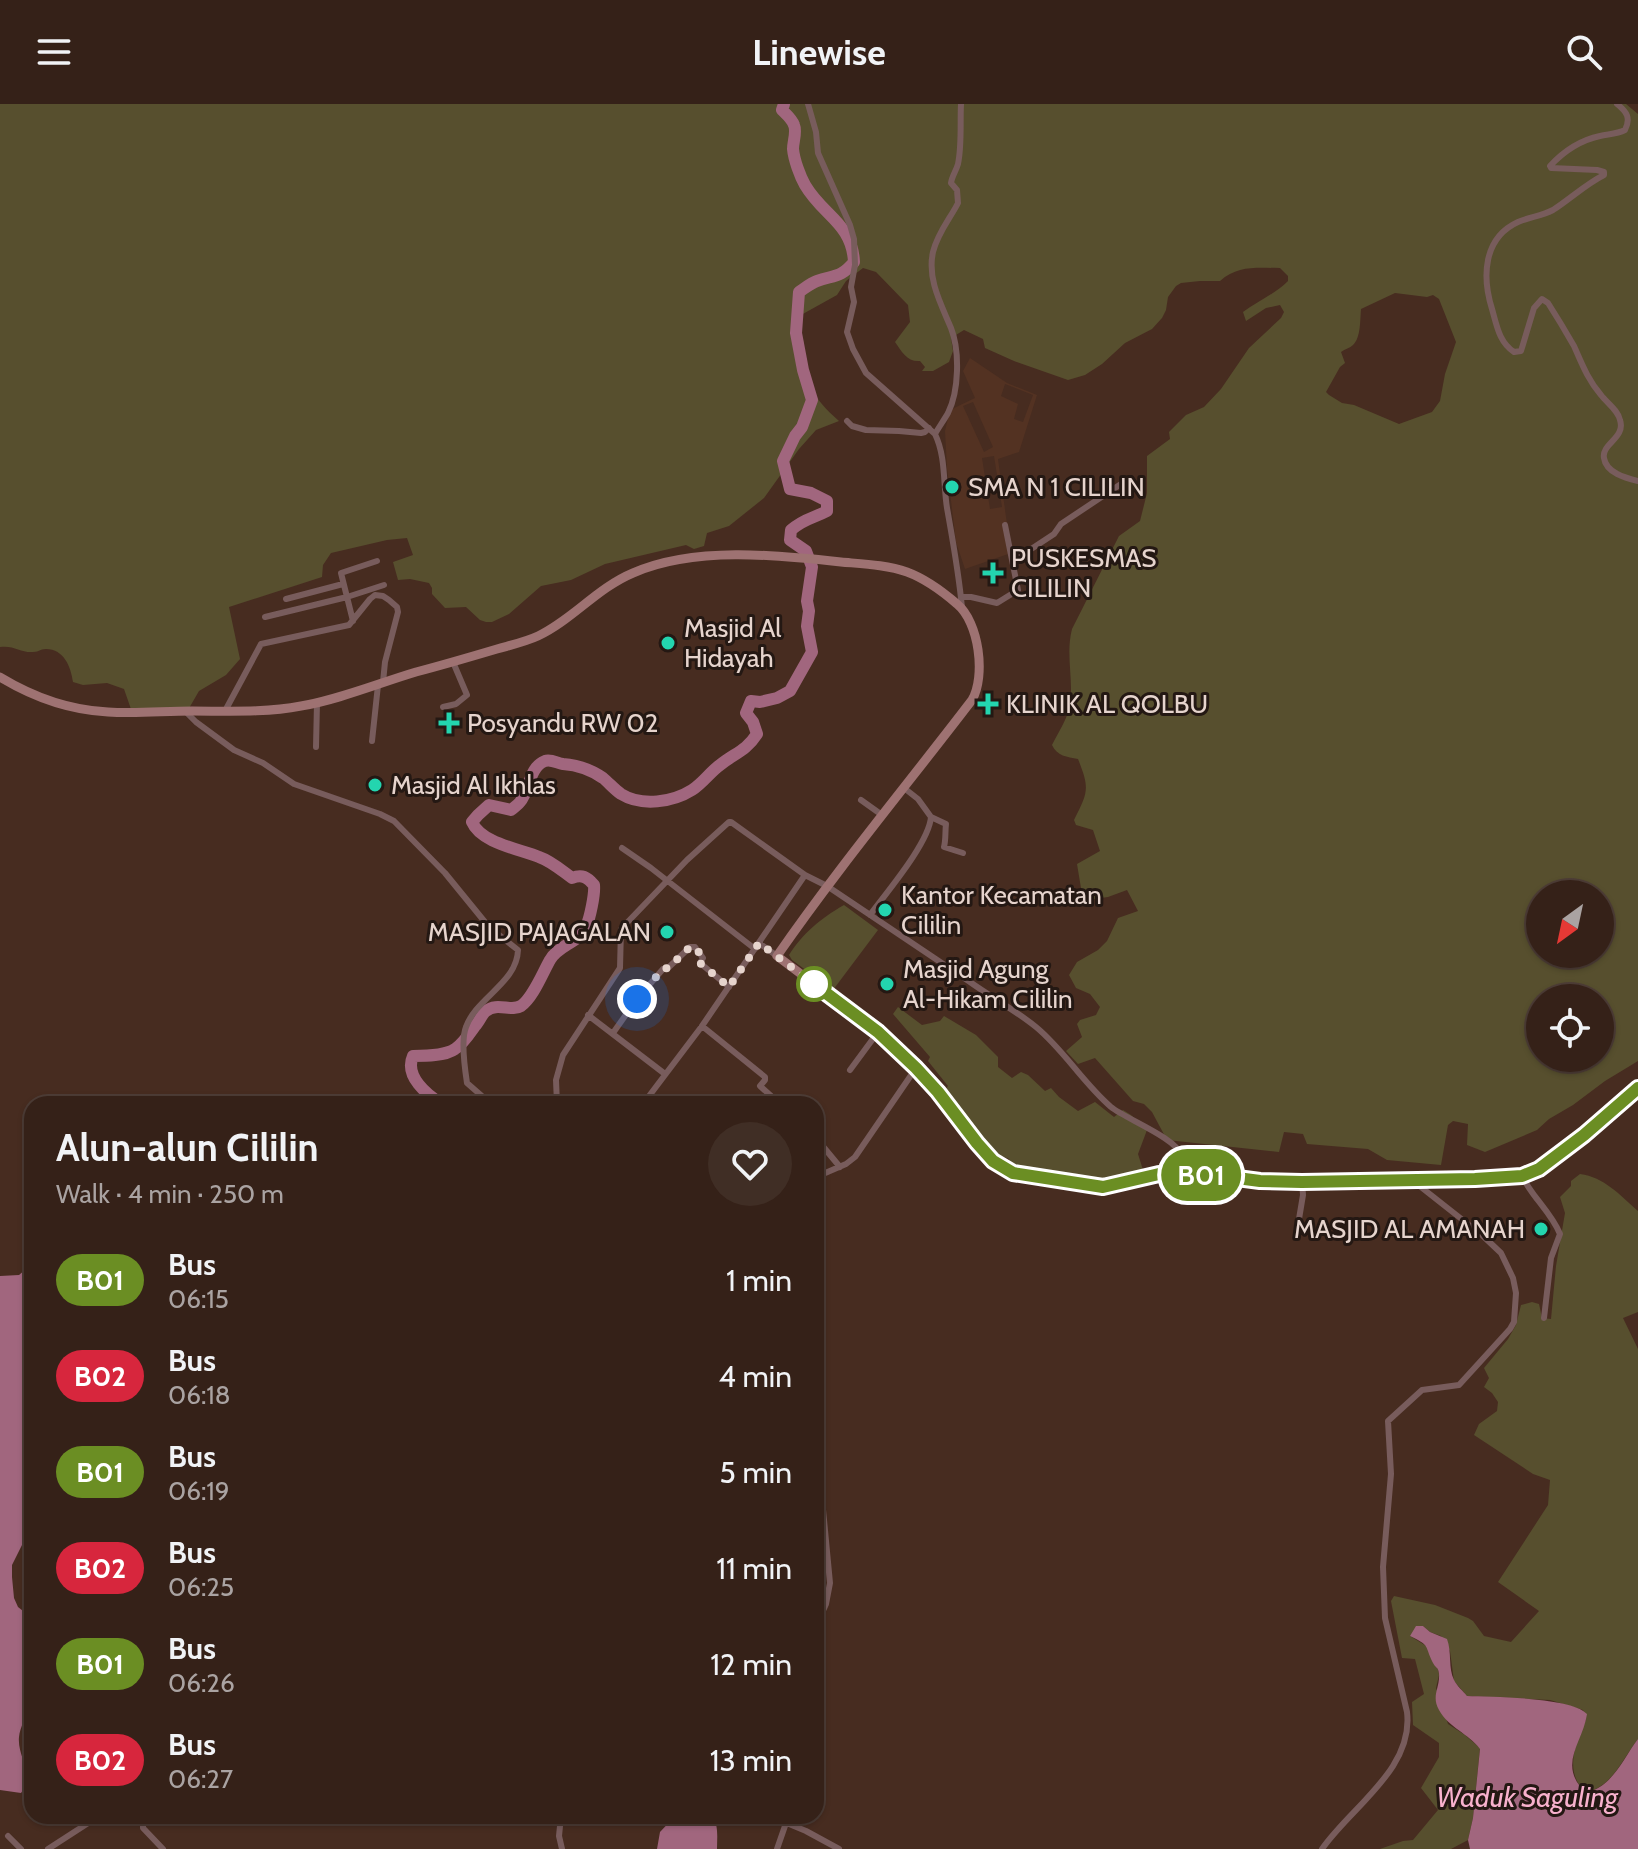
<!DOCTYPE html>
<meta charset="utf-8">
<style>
:root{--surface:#352118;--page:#402e25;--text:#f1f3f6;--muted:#aaa3a2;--line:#4f3e37}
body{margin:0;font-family:Cabin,sans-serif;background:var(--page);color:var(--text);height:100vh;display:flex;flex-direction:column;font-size:30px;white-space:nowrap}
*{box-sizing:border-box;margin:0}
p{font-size:26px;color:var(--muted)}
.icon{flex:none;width:44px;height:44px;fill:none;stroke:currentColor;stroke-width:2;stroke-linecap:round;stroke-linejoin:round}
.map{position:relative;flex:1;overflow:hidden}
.drawer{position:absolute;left:24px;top:992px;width:800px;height:728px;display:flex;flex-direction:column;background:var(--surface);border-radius:24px;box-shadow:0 2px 6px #0004,0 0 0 2px var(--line)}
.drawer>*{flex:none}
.badge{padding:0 16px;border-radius:26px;font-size:28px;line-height:52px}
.needle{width:52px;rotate:213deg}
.buttons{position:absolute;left:1526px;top:776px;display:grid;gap:16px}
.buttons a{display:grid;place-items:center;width:88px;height:88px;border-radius:50%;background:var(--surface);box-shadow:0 2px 6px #0004,0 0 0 2px var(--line);font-size:40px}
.you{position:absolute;width:40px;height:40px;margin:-20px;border:6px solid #fff;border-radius:50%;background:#1a73e8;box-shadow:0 0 0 12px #1a73e833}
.map>.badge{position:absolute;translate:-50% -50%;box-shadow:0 0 0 4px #fff}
.round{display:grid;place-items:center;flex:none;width:84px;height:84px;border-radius:42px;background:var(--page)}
.overview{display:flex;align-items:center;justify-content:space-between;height:136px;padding:0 32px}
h1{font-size:38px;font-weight:700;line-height:60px}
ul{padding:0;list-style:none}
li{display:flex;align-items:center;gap:24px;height:96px;padding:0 32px}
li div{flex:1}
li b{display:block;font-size:30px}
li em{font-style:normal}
li .badge{min-width:88px;font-weight:700;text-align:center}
header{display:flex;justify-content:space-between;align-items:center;height:104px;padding:0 32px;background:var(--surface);font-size:36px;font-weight:700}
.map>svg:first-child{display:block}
</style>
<header><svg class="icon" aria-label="menu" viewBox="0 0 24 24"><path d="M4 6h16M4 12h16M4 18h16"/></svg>Linewise<svg class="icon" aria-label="search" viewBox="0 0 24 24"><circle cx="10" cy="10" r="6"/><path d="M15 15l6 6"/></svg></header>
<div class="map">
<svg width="1638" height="1745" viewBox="0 0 1638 1745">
<rect width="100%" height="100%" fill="#472c20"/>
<path fill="#533222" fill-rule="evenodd" d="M 970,254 L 1007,279 L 1037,291 L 1019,348 L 998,355 L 1011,449 L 965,465 L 956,438 L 947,364 L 945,327 L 950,306 L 975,294 L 963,267 ZM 1005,280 L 1033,291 L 1023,318 L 1014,315 L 1018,300 L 1001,292 ZM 973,298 L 993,343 L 984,348 L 963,302 ZM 994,352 L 1002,403 L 990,405 L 982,354 Z"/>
<path fill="#574f2e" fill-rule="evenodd" d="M 0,0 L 1626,0 L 1638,10 L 1638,957 L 1605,977 L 1573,1001 L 1549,1015 L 1537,1026 L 1485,1048 L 1467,1041 L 1468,1020 L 1453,1017 L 1448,1021 L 1441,1061 L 1387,1056 L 1368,1045 L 1307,1040 L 1303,1030 L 1284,1028 L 1279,1048 L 1167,1036 L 1152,1008 L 1144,1000 L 1133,997 L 1095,954 L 1078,960 L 1066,947 L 1082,933 L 1077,920 L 1080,916 L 1096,911 L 1100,903 L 1090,890 L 1076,884 L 1069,871 L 1077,858 L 1098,846 L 1107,837 L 1118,814 L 1138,807 L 1127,786 L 1108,793 L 1087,796 L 1082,790 L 1077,760 L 1100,747 L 1093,726 L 1076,721 L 1074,716 C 1088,688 1090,685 1078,655 C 1067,653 1057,652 1052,641 C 1058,629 1066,617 1069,605 C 1075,580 1065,552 1072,525 L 1119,432 L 1140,417 L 1147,389 L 1147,352 L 1170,335 L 1169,328 L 1186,311 L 1204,303 L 1221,285 L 1249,244 L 1281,214 L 1284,208 L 1280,201 L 1266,204 L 1246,217 L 1243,208 C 1258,197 1275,190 1288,177 L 1288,172 L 1280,164 C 1257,164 1238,161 1220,177 L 1200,177 L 1181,179 L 1176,182 L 1168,193 L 1166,206 L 1162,214 L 1152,225 L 1125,239 L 1102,260 L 1085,271 L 1068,276 L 1014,257 L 985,244 L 983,235 L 964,226 L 951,234 L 953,247 L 949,258 L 933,267 L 922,267 L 925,263 L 920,257 C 907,258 902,248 895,238 L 910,218 L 908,201 L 876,168 L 863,164 L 846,177 L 837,191 L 801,211 C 801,217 800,224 801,230 C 803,243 803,230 804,243 C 806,280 812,293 839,317 L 816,326 L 799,345 L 764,394 L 729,422 L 707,429 L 704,442 L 694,445 L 686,441 L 605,460 L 571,476 L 541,482 L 509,510 L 492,518 L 486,518 L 480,516 L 466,503 L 445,504 L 432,490 L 432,484 L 429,479 L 410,475 L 398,476 L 393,458 L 413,451 L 407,434 L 387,436 L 331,449 L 323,461 L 322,473 L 229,503 L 240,555 L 226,571 L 199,587 L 188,606 L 132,608 L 124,585 L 107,579 L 83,581 L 73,578 C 71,563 64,545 46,545 C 39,545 40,548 33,548 C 21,549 14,541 0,543 ZM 1395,189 L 1427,193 L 1433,191 L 1439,195 L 1456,238 L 1445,270 L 1440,297 L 1432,308 L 1399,320 L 1354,301 L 1342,299 L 1329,291 L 1326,288 L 1340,263 L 1345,259 L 1341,248 C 1345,245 1350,244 1353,241 C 1361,234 1360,215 1361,205 ZM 1540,790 L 1600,790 L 1600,850 L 1540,850 ZM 1540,894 L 1600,894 L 1600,954 L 1540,954 Z
M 844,801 L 878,826 L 833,886 L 792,856 L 789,851 C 804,828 820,815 844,801 Z
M 898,903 L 922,921 L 940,917 L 944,912 L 976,931 L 998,953 L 998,963 L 1012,974 L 1021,968 L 1028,971 L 1045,987 L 1051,984 L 1059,993 L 1078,1007 L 1095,998 L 1114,1013 L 1123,1006 L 1131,1011 L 1147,1026 L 1138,1050 L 1143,1066 C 1117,1082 1082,1073 1055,1067 L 1052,1072 L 1012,1066 L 1009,1055 L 1002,1052 L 997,1056 L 986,1045 L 943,988 L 948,982 L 928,957 L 930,953 L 893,910 Z
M 1580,1070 C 1604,1073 1620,1091 1638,1107 L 1638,1208 L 1623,1214 L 1638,1245 L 1638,1635 C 1623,1654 1611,1685 1585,1688 C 1564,1667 1575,1640 1586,1616 L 1583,1606 L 1550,1596 L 1467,1592 L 1454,1577 L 1450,1547 L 1441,1532 L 1430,1528 L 1423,1522 L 1410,1532 L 1428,1543 L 1434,1560 L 1438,1565 L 1439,1571 L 1436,1584 L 1448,1620 L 1465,1631 L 1480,1644 L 1473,1714 L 1468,1736 L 1451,1745 L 1380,1745 L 1403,1737 L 1413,1736 L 1438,1706 L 1421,1684 L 1439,1653 L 1439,1639 L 1413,1621 L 1412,1598 L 1424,1590 L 1415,1555 L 1402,1554 L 1391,1497 L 1394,1492 L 1435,1501 L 1468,1514 L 1473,1517 L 1484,1532 L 1511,1538 L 1539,1507 L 1498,1478 L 1548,1401 L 1550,1376 L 1533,1370 L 1474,1331 L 1479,1320 L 1497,1307 L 1498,1298 L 1492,1289 L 1484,1283 L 1489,1274 L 1484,1264 L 1508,1235 L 1516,1221 L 1521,1201 L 1532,1198 L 1539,1200 L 1542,1214 L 1551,1215 L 1556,1162 L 1565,1109 L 1560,1093 L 1571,1082 L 1571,1077 Z"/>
<path fill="#a1667e" d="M 32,1160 L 32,1326 C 28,1339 24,1355 32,1367 L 32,1421 L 12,1461 L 12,1473 L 14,1494 L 18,1503 L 32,1514 L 32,1604 C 26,1612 20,1623 19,1633 C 17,1653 36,1671 21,1689 L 0,1686 L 0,1172 L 19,1171 Z
M 1416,1522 L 1423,1522 L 1430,1528 L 1447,1535 C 1452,1548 1448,1564 1454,1576 C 1457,1582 1463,1587 1467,1592 C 1493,1593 1571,1593 1587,1610 C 1583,1639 1557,1660 1585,1688 C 1611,1686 1624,1653 1638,1635 L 1638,1745 L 1470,1745 L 1468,1736 L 1473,1714 L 1480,1645 C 1468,1629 1449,1624 1439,1606 C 1431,1592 1440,1584 1439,1570 C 1438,1562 1437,1566 1433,1559 C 1424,1541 1431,1542 1410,1532 Z
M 675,1712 L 712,1712 C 719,1721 717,1734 717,1745 L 657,1745 L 660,1728 Z"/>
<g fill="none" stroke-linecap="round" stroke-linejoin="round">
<path stroke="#a1667e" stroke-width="12" d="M 442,1000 C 427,991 404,972 413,952 C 426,952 445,952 455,945 C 463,940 470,929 475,922 C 479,918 482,910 486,907 C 497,898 511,908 521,902 C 533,894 543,868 550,856 C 558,841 579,839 586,823 C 590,814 595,790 594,781 C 587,773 582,770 572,774 C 561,766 551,757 539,753 C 519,745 481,739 472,718 L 478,711 L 489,701 L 511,706 C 514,703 518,701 520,698 C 530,686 529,663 545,657 C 551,655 557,659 563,660 C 578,661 590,665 603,674 C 609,679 615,686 621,690 C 642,703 673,698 692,686 C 703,679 710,668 720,661 C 735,649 746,647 757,630 L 753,618 L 746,609 L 751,597 L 760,598 L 777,594 L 790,587 L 812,548 L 807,522 L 809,507 L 807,497 L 812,463 L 806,447 L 790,436 L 791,426 C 805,414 812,415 827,407 L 827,397 L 811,389 L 790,385 L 783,357 L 795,332 L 802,323 L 812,296 L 803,266 L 796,229 L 799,188 C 805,184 811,179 817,177 C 834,171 841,174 854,158 C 852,119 823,112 805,81 C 800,72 794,56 793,45 C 793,37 797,28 794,21 C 792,15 786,10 782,6 L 784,0"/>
<path stroke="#785c5c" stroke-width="6" d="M 808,0 L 816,28 L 818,49 L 850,121 L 854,135 L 855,161 L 851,183 L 854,198 L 847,228 L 853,245 L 866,269 L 935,330
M 961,0 C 960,19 962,41 958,60 C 956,67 952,72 951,79 L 957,86 L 958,99 C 950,115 938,128 933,148 C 927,175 941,200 951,224 C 960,247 959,287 948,309 C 944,316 939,323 935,330 C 946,353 943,379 947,404 C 953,438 959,470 962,504
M 1617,0 C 1627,8 1631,14 1625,26 C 1617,30 1609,30 1600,32 C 1581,36 1563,48 1550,62 L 1551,64 L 1597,66 L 1604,68 L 1604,71 C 1586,80 1570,95 1553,106 C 1542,112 1529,113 1518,118 C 1483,134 1482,173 1492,205 C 1497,222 1499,238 1514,248 L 1521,247 L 1534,204 L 1542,195 L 1548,199 C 1557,213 1566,228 1574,242 C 1582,260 1588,276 1601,291 C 1607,299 1618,306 1620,316 C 1626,334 1601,340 1604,354 C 1606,369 1626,374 1638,377
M 847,317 L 852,322 L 866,326 L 899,327 L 921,329 L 925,328 L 929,324
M 1013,457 L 1054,430 L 1061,420 L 1121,380
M 961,493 L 971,493 L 997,499 L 1018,486 L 1005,421
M 286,495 L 343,480
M 265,513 L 347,493 L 384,481
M 353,517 L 341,469 L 377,457
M 443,603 L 456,600 L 467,591 L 453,558
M 185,607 L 196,618 L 234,646 L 263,659 L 294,680 L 380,710 L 394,717 L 445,769 L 489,823 L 518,846 C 517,879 476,894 466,923 C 461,935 465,966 467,979 L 491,1000
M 225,607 L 261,540 L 349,521 L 370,495 L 375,491 L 383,492 L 389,496 L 397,503 L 398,508 L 385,558 L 383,578
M 372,637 L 378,581
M 316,643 L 317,599
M 904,684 L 918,695 L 931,713 L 946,720 C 945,728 946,735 944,743 L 963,749
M 861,696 L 882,711
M 622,744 L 651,764 L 755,845
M 870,811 C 886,789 929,739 931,713
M 759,839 L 777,852
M 588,911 L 665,970
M 702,922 L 765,973 L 765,976 L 760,982 L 780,1000
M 613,929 L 637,895 L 663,865 L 668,864 L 690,843 L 695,843 L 703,854 L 700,859 L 729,883
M 850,966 L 878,928
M 650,991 L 661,1000
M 557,1000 L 556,976 L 563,951 L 620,864 L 621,825 L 687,756 L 729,718 L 731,718 L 805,771
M 643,1000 L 702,922 L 805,771 L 827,782 C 875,814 922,846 970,878 C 991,893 1015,906 1036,923 C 1064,946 1083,979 1111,1003 C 1126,1015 1176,1034 1181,1051 C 1182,1057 1181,1064 1180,1070
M 816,1034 L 840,1063
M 1522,1072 C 1532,1093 1551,1108 1560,1130 L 1551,1154 L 1544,1214
M 816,1073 L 846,1060 L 855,1053 L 916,964
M 1299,1115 L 1303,1091 L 1302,1078
M 816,1331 L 822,1337 L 822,1395 L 830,1479 L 826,1500 L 816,1522
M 149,1712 L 143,1720 L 143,1724 L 163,1745
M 561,1712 L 559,1732 L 562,1745
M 770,1712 L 806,1727 L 839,1745
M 8,1732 L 21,1745
M 48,1745 L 99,1712
M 777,1745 L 786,1719
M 1322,1745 C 1351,1703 1414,1665 1407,1608 L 1385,1514 L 1383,1463 L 1391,1370 L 1388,1317 L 1422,1286 L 1459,1281 L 1510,1225 L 1514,1218 L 1516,1189 L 1513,1174 L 1501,1149 L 1483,1132 L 1412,1076"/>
<path stroke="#9e7272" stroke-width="9" d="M 0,573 C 33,593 69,606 108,608 C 136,610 164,607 192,607 C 228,607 265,609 301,602 C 338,596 379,579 416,568 C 443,561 470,553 497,545 C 511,541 525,538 538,532 C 572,516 597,484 633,469 C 694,442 777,451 841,458 C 863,460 887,461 907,468 C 926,475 942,487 957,500 C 979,518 986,572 972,596 C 907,681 838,764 777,852 L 878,928 L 896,945 L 938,988 L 977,1039 L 993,1057 L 1013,1069 L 1074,1079 L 1103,1083 L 1159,1070 L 1180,1070 L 1260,1077 L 1302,1078 L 1475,1075 L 1522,1072 L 1539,1065 L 1584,1031 L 1638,984"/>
</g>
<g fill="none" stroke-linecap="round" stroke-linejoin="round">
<defs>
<path id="line" d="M 814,880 L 878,928 L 916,964 L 938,988 L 977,1039 L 993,1057 L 1013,1069 L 1103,1083 L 1159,1070 L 1222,1072 L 1260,1077 L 1302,1078 L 1475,1075 L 1522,1072 L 1539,1065 L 1584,1031 L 1638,984"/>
</defs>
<use href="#line" stroke="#fff" stroke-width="18"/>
<use href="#line" stroke="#6b8e23" stroke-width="12"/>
<path stroke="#e6d4cd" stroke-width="8" stroke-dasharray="0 14.4" d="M 637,895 L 663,865 L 668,864 L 690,843 L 695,843 L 703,854 L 700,859 L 729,883 L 759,839 L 814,880"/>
</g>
<g fill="#23d5af" stroke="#241813" stroke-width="3">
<circle cx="952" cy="383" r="8"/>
<path d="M989 457h8v8h8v8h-8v8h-8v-8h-8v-8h8z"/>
<circle cx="668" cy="539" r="8"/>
<path d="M984 588h8v8h8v8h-8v8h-8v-8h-8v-8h8z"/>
<path d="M445 607h8v8h8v8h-8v8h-8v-8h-8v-8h8z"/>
<circle cx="375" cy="681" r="8"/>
<circle cx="885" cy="806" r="8"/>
<circle cx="667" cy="828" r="8"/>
<circle cx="887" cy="880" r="8"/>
<circle cx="1541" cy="1125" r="8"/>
</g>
<circle fill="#fff" stroke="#6b8e23" stroke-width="4" cx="814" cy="880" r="16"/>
<g text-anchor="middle" stroke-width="6" stroke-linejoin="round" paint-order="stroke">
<g font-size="26" fill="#e6d4cd" stroke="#241813" text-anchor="start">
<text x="968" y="392">SMA N 1 CILILIN</text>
<text x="1011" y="463">PUSKESMAS<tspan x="1011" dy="30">CILILIN</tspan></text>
<text x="684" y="533">Masjid Al<tspan x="684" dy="30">Hidayah</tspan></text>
<text x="1006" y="609">KLINIK AL QOLBU</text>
<text x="467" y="628">Posyandu RW 02</text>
<text x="391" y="690">Masjid Al Ikhlas</text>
<text x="901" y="800">Kantor Kecamatan<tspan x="901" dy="30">Cililin</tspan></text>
<text x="651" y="837" text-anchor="end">MASJID PAJAGALAN</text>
<text x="903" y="874">Masjid Agung<tspan x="903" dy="30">Al-Hikam Cililin</tspan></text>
<text x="1525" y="1134" text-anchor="end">MASJID AL AMANAH</text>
</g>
<g font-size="28" font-style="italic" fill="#f8b1cd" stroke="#241813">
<text x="1527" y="1703">Waduk Saguling</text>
</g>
</g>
</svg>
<div class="buttons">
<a><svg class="needle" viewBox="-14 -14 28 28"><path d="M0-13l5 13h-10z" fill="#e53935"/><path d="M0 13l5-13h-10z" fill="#aaa3a2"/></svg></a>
<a><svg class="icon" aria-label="locate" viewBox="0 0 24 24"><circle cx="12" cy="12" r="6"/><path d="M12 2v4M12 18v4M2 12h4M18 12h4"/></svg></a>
</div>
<div class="you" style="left:637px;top:895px"></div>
<b class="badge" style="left:1201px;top:1071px;background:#6b8e23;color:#fff">B01</b>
<section class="drawer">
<div class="overview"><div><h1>Alun-alun Cililin</h1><p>Walk · 4 min · 250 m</p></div><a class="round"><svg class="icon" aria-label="heart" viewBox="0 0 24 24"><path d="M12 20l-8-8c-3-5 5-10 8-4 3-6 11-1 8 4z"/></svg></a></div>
<ul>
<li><span class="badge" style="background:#6b8e23;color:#fff">B01</span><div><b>Bus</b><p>06:15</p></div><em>1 min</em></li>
<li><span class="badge" style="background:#d7263d;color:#fff">B02</span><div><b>Bus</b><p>06:18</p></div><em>4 min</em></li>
<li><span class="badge" style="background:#6b8e23;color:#fff">B01</span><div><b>Bus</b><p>06:19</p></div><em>5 min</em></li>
<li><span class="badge" style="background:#d7263d;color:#fff">B02</span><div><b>Bus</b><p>06:25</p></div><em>11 min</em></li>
<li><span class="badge" style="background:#6b8e23;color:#fff">B01</span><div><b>Bus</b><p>06:26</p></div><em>12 min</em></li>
<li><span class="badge" style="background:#d7263d;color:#fff">B02</span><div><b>Bus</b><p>06:27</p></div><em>13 min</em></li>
</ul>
</section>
</div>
